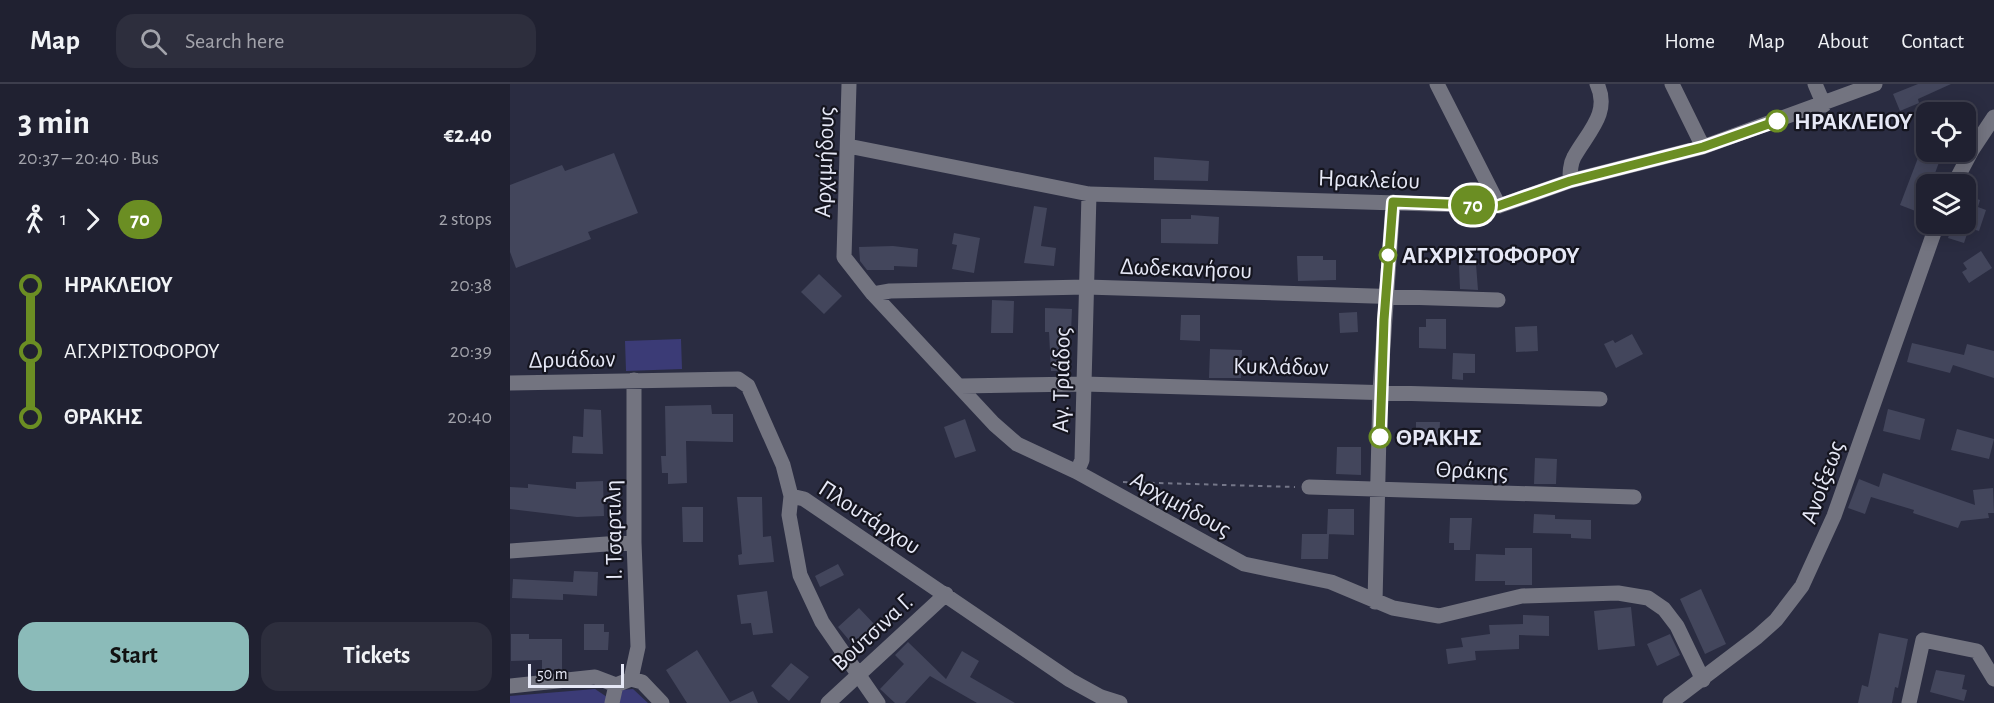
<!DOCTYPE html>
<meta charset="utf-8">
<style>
:root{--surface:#202131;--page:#2d2e3d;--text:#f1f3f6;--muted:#a2a3ab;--line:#3d3e4d;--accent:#8bbbb9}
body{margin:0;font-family:"Alegreya Sans",sans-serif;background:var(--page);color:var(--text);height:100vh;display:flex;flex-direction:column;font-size:22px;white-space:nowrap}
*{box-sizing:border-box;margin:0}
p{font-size:20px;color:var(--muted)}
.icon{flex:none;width:33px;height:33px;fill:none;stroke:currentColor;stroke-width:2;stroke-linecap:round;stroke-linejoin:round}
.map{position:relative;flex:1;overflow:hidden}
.sheet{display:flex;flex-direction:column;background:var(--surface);width:510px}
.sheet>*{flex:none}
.badge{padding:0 12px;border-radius:20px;font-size:21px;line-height:39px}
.fabs{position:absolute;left:1406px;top:18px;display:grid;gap:12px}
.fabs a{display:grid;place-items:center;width:60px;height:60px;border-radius:12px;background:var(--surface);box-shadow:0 3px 15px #0003,0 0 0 2px var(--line);font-size:30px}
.scale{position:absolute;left:18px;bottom:15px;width:96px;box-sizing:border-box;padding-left:6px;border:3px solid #e6e8f6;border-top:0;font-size:16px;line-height:21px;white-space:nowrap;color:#e6e8f6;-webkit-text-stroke:4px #15151f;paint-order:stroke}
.map>.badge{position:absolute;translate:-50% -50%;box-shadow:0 0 0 3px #fff}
.legs{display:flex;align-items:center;gap:9px;height:66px;padding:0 18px;font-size:20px}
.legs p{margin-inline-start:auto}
.summary{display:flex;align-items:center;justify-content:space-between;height:102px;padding:0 18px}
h1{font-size:33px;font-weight:700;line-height:45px}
.cta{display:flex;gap:12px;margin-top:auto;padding:12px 18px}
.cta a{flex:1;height:69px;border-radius:18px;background:var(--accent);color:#111;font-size:24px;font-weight:700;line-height:69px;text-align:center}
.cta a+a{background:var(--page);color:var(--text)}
ul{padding:0 18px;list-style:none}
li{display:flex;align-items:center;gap:21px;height:66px;font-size:22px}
li i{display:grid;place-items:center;width:9px;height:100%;margin:0 8px;background:currentColor}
li i::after{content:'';width:15px;height:15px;margin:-8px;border:4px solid;border-radius:50%;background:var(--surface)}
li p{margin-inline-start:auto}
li:first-child i{background:linear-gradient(#0000 50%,currentColor 0)}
li:last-child i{background:linear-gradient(currentColor 50%,#0000 0)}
header{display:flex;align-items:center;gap:36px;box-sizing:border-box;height:84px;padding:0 30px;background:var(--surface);border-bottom:2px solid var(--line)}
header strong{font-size:28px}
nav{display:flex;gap:33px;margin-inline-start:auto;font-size:21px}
.search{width:420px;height:54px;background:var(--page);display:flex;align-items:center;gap:15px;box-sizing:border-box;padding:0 21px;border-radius:18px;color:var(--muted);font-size:22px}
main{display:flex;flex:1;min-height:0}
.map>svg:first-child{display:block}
</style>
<header>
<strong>Map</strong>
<div class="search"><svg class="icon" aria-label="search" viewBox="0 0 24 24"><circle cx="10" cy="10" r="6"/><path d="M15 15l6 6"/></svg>Search here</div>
<nav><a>Home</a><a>Map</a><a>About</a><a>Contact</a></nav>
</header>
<main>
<section class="sheet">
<div class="summary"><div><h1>3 min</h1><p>20:37 – 20:40 · Bus</p></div><b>€2.40</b></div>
<div class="legs"><svg class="icon" aria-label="walk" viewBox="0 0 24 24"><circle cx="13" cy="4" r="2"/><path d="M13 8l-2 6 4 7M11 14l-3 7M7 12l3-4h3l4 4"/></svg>1<svg class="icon" aria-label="forward" viewBox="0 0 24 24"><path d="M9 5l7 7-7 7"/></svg><b class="badge" style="background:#6b8e23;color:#fff">70</b><p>2 stops</p></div>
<ul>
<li><i style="color:#6b8e23"></i><b>ΗΡΑΚΛΕΙΟΥ</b><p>20:38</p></li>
<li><i style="color:#6b8e23"></i><span>ΑΓ.ΧΡΙΣΤΟΦΟΡΟΥ</span><p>20:39</p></li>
<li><i style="color:#6b8e23"></i><b>ΘΡΑΚΗΣ</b><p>20:40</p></li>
</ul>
<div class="cta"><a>Start</a><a>Tickets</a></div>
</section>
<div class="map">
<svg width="1484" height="619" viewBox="0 0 1484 619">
<rect width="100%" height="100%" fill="#2a2c41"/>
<path fill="#3b3b76" d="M 171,255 L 172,285 L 116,287 L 115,257 Z
M 85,605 L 97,613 L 96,619 L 0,619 L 0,612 Z
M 123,605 L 138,619 L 109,619 L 112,606 Z"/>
<path fill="#43465c" d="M 1408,0 L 1441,0 L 1408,15 L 1409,19 L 1390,27 L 1383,10 Z
M 1411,66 L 1431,73 L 1421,100 L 1416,100 L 1416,113 L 1408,128 L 1390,121 Z
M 104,69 L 128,129 L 78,148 L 81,155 L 6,184 L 0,168 L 0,101 L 52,81 L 55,87 Z
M 644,73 L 699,77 L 698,97 L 644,96 Z
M 1455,111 L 1470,116 L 1468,123 L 1476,126 L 1469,147 L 1459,144 L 1454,159 L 1438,154 L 1443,140 L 1455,140 Z
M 524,122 L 537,124 L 531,162 L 546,164 L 544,182 L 514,179 Z
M 681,131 L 709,133 L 708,160 L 651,159 L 651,135 L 681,135 Z
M 444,149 L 470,154 L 464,189 L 442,185 L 447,161 L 442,160 Z
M 383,162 L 408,165 L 407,183 L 384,182 L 384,186 L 357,186 L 350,177 L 349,163 Z
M 1471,167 L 1482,184 L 1459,199 L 1452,188 L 1457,185 L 1453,179 Z
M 787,172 L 813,172 L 813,176 L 826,176 L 826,196 L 788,197 Z
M 966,180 L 968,206 L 950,205 L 949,181 Z
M 309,190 L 332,212 L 314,230 L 291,208 Z
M 482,216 L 504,217 L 503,249 L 481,249 Z
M 535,224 L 562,225 L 561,249 L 554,248 L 555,287 L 541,287 L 539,248 L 535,248 Z
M 847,228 L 848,248 L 830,249 L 829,229 Z
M 671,231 L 690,231 L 690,257 L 670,256 Z
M 916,235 L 936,235 L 936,265 L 909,264 L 909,243 L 916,243 Z
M 1027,242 L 1028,267 L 1006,268 L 1005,243 Z
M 1122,250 L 1133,270 L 1106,284 L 1094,260 L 1103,256 L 1105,259 Z
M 1402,259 L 1454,271 L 1457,260 L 1484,267 L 1484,294 L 1443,281 L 1440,289 L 1397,278 Z
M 700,265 L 732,266 L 731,294 L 699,294 Z
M 943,269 L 965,270 L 965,289 L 953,289 L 953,296 L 942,295 Z
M 201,321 L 202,330 L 223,330 L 223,358 L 176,357 L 177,399 L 158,400 L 158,389 L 152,389 L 151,372 L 156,372 L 155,322 Z
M 74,325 L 91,326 L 93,370 L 62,369 L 63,352 L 73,353 Z
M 1378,325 L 1415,335 L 1410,356 L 1373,347 Z
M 455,335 L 466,367 L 445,374 L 434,343 Z
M 906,338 L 930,338 L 929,358 L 906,357 Z
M 1447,345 L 1484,355 L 1479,375 L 1441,366 Z
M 827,363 L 851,363 L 851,391 L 826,390 Z
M 1025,374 L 1047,375 L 1046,400 L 1024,400 Z
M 1373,389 L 1465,421 L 1463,406 L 1483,404 L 1484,429 L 1478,429 L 1479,434 L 1451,437 L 1448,444 L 1403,429 L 1404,426 L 1361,413 L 1355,430 L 1338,424 L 1349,395 L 1369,403 Z
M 93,397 L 94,432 L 67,433 L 0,425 L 0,403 L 18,404 L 18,400 L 66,405 L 66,398 Z
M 227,413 L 252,413 L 253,453 L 261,452 L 264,478 L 229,481 L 228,471 L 232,470 Z
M 172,423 L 193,423 L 193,458 L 173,458 Z
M 818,425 L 844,425 L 844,451 L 817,450 Z
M 1024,430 L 1045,431 L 1045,435 L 1081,436 L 1081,455 L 1061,454 L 1061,450 L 1023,449 Z
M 940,434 L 962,434 L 960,466 L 944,466 L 944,459 L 939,459 Z
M 792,450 L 819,450 L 818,475 L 791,475 Z
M 995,464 L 1022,464 L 1022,501 L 995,501 L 995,497 L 965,497 L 966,470 L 995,471 Z
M 328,480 L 334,491 L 310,503 L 305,492 Z
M 64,487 L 88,488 L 87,512 L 53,510 L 53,516 L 2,514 L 3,495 L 63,498 Z
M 1191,505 L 1216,560 L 1195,570 L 1170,515 Z
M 257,507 L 263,549 L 243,551 L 241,539 L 231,540 L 227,511 Z
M 1121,523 L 1125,562 L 1088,566 L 1084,527 Z
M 349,524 L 366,542 L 344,562 L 328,543 Z
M 1013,531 L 1039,532 L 1039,552 L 1009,551 L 1009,565 L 965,567 L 966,576 L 938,580 L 936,565 L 953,563 L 951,554 L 980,550 L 979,541 L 1013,540 Z
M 74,540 L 94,540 L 94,548 L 99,548 L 98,566 L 74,566 Z
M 1369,549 L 1398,555 L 1388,604 L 1385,603 L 1382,619 L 1348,619 L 1352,601 L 1358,603 Z
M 1,550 L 19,550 L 19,555 L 52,555 L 52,586 L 32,586 L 32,576 L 1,577 Z
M 1160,550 L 1170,571 L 1147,582 L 1137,560 Z
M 398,558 L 436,595 L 452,567 L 469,577 L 460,593 L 505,619 L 467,619 L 420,592 L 395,619 L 385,619 L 370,605 L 394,580 L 385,571 Z
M 187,566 L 220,618 L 243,607 L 248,619 L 177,619 L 156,586 Z
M 281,579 L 299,593 L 279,617 L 261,602 Z
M 1426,586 L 1455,591 L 1452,605 L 1457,606 L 1454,617 L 1420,608 Z"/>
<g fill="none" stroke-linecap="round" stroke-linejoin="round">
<path stroke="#747688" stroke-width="2" stroke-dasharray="4.5 4.5" stroke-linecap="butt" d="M 613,398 L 785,403"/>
<path stroke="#737480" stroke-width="15" d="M 339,0 L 334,173 L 363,210 L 484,340 L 507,360 L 567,388 L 734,480 L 821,498 L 883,524 L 929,532 L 1012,512 L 1108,509 L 1138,514 L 1154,525 L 1167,542 L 1193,596
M 927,0 L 989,122
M 1162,0 L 1193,63
M 1305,0 L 1314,21
M 338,62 L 579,110 L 989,122 L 1060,97 L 1193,63 L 1365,0
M 1060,97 C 1060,89 1060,80 1064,73 C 1077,49 1101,29 1087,0
M 1444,100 L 1462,66 L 1484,33
M 363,210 L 380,207 L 576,203 L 988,216
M 0,299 L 228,295 L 238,302 L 273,381 L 281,412 L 279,431 L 290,491 L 312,538 L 368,619
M 451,302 L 574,300 L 1090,315
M 567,388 L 572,376 L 579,110
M 799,403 L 1124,413
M 281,412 L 294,415 L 560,596 L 591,613 L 610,619
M 0,467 L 124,458
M 865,518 L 870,307 L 883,118
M 121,595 L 128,563 L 124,458 L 124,296
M 0,602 L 85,593 L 106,601
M 102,619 L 106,601 L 121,595 L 132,598 L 152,619
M 318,619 L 436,510
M 1160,619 L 1247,553 L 1266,536 L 1292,502 L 1324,432 L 1427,140
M 1399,619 L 1413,556 L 1467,567 L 1484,595"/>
</g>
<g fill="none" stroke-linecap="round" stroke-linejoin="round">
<defs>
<path id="line-1" d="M 870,353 L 874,236 L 883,118 L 988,122 L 1060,97 L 1193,63 L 1267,37"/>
</defs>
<use href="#line-1" stroke="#fff" stroke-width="14"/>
<use href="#line-1" stroke="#6b8e23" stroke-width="9"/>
</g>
<g fill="#fff" stroke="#6b8e23" stroke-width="3">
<circle cx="1267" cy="37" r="10"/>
<circle cx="878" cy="171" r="8"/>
<circle cx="870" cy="353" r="10"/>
</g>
<g text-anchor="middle" stroke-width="4.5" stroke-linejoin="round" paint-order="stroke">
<g font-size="24" font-weight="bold" fill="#e6e8f6" stroke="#15151f" text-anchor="start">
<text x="1284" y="45">ΗΡΑΚΛΕΙΟΥ</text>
<text x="892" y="179">ΑΓ.ΧΡΙΣΤΟΦΟΡΟΥ</text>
<text x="886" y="361">ΘΡΑΚΗΣ</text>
</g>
<g font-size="24" fill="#e6e8f6" stroke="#15151f">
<text transform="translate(314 78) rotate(-88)" y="8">Αρχιμήδους</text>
<text transform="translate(859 95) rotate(2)" y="8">Ηρακλείου</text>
<text transform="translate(676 184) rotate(2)" y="8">Δωδεκανήσου</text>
<text transform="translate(62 275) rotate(-1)" y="8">Δρυάδων</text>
<text transform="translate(771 282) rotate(1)" y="8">Κυκλάδων</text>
<text transform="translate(551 296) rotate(-89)" y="8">Αγ. Τριάδος</text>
<text transform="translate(962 386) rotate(2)" y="8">Θράκης</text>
<text transform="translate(1312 398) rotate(-70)" y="8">Ανοίξεως</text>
<text transform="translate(671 420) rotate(29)" y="8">Αρχιμήδους</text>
<text transform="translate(360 433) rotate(33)" y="8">Πλουτάρχου</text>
<text transform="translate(103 446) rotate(-91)" y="8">Ι. Τσαρτιλη</text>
<text transform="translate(362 548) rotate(-43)" y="8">Βούτσινα Γ.</text>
</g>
</g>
</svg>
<div class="fabs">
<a><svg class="icon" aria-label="locate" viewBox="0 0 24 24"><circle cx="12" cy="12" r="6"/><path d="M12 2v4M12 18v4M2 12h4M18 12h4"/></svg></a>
<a><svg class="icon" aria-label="layers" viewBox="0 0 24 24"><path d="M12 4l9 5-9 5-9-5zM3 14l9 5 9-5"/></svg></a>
</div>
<div class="scale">50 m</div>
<b class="badge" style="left:963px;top:121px;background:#6b8e23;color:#fff">70</b>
</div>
</main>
